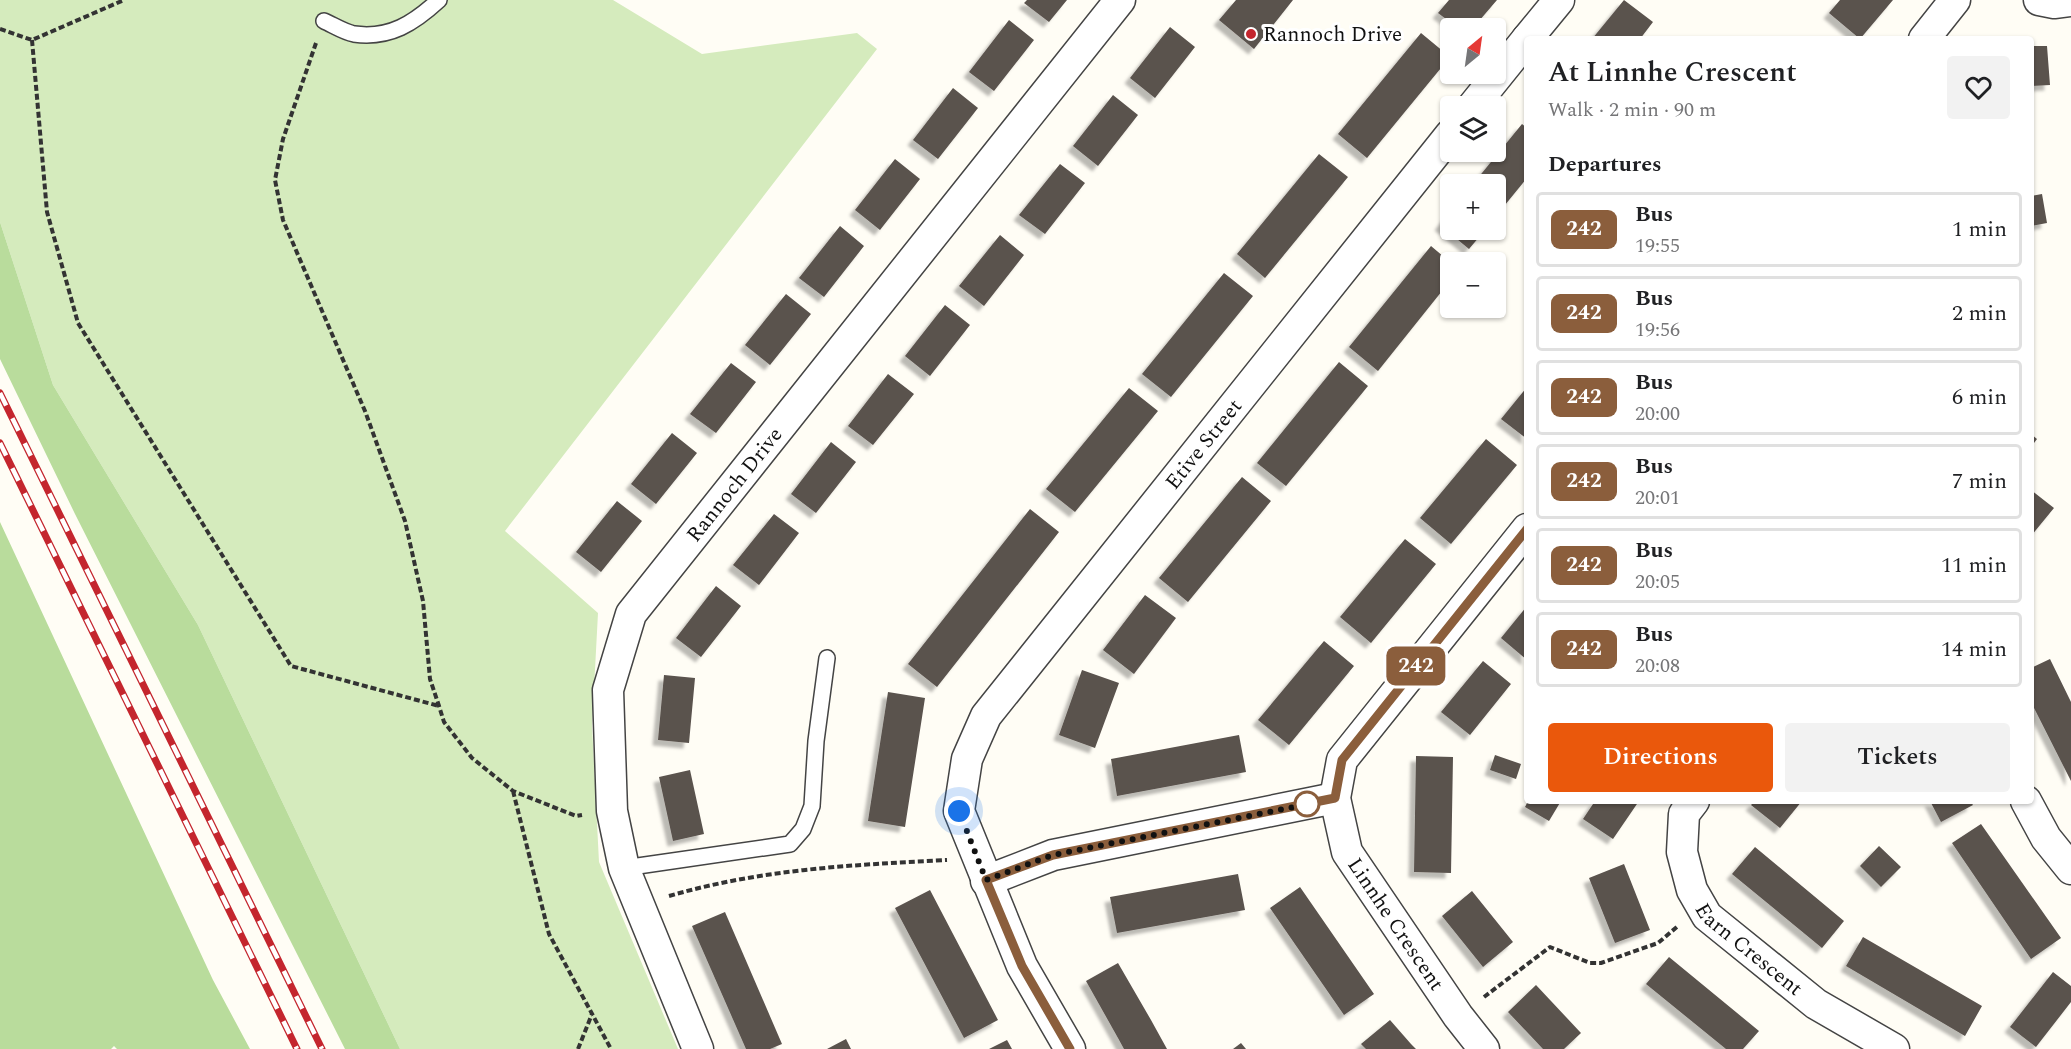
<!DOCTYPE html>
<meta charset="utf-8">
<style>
:root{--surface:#fff;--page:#f2f2f2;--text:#202124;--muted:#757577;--line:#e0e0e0;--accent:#ea580c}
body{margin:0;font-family:Spectral,serif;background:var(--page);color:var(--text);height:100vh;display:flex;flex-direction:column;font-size:22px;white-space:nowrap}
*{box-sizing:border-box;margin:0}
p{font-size:20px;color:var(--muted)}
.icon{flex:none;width:33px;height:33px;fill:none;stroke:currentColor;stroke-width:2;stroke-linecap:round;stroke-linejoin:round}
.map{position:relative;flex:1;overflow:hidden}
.sheet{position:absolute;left:1524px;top:36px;width:510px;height:768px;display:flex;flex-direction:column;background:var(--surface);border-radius:6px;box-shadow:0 2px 4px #0004}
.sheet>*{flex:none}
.badge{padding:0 12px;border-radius:9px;font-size:21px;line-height:39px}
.needle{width:39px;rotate:29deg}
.buttons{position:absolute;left:1440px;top:18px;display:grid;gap:12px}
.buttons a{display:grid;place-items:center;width:66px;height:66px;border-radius:6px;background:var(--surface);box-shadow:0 2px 4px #0004;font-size:30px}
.you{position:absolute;width:30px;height:30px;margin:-15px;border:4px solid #fff;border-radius:50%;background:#1a73e8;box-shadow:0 0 0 9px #1a73e833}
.map>.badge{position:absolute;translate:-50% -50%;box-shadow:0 0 0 3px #fff}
h2{padding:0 24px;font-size:22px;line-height:54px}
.round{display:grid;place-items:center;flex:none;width:63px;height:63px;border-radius:6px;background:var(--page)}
.summary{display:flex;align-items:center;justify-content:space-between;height:102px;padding:0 24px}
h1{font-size:28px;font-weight:600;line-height:45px}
.button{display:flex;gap:12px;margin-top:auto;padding:12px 24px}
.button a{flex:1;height:69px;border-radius:6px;background:var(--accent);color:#fff;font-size:24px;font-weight:600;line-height:69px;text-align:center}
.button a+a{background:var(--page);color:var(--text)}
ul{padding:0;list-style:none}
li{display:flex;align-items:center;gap:18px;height:75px;margin:0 12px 9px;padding:0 12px;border:3px solid var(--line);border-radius:6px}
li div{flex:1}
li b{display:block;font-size:22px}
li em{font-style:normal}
li .badge{min-width:66px;font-weight:700;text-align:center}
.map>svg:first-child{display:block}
</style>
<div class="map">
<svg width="2071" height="1049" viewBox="0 0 2071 1049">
<defs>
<filter id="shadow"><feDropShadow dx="-5.5" dy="5.5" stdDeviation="1.5" flood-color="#0004"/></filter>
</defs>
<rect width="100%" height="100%" fill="#fffdf5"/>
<path fill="#d5ebbd" d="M 0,0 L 613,0 L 702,54 L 857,33 L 877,49 L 505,531 L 598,613 L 592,726 L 599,862 L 678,1049 L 400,1049 L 198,625 L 53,385 L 0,222 Z"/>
<path fill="#b9dc9c" d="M 0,222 L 53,385 L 198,625 L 400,1049 L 345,1049 L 75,514 L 0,359 Z
M 0,522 L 213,980 L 250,1049 L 117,1049 L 114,1046 L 111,1049 L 0,1049 Z"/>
<path fill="#5a524d" filter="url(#shadow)" d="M 1027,0 L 1067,0 L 1049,22 L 1024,3 Z
M 1236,0 L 1293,0 L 1254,49 L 1219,20 Z
M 1449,0 L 1497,0 L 1473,28 L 1458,28 L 1438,13 Z
M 1624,0 L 1653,22 L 1640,39 L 1592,39 Z
M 1840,0 L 1893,0 L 1860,39 L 1829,13 Z
M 1009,20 L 1034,40 L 994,91 L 969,72 Z
M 1170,27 L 1195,47 L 1155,98 L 1130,78 Z
M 1421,33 L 1450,57 L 1367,158 L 1338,134 Z
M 2031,46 L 2047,46 L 2050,85 L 2031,86 Z
M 953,88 L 978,108 L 938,159 L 913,140 Z
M 1113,95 L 1138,115 L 1098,166 L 1073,146 Z
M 1522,124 L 1527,128 L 1527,178 L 1496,216 L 1496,184 L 1473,184 Z
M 1319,154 L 1348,177 L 1265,278 L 1237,254 Z
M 895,159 L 920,179 L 880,230 L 855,210 Z
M 1060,164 L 1085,183 L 1045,234 L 1019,215 Z
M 2042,194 L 2047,223 L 2031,226 L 2031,196 Z
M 1450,212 L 1450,230 L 1485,230 L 1469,249 L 1440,225 Z
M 840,226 L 864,246 L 824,297 L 799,278 Z
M 1000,235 L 1024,255 L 984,306 L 959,286 Z
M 1431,246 L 1450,262 L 1450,281 L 1378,371 L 1349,347 Z
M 1224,273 L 1253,296 L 1171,397 L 1142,374 Z
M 786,294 L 811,314 L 770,365 L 745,345 Z
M 945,305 L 970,325 L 930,376 L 905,356 Z
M 1339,362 L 1368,386 L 1286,486 L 1257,463 Z
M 731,363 L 756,382 L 716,433 L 690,414 Z
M 888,374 L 914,394 L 873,445 L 848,426 Z
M 1527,387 L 1527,439 L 1501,419 Z
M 1129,388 L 1158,411 L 1075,512 L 1046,489 Z
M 672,433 L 697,453 L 656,504 L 631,484 Z
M 2031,434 L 2037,439 L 2031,447 Z
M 1486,439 L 1517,465 L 1451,544 L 1420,518 Z
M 831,442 L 856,462 L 816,513 L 791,494 Z
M 1242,477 L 1271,501 L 1188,602 L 1159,578 Z
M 2031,490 L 2054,508 L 2031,536 Z
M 617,501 L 642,521 L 601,572 L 576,552 Z
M 1030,509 L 1059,532 L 937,687 L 908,664 Z
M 774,514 L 799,533 L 759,585 L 733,565 Z
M 1405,539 L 1436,564 L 1371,643 L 1340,617 Z
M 716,586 L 741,606 L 701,657 L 676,638 Z
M 1145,595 L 1176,618 L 1134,674 L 1103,650 Z
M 1527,606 L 1527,660 L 1501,638 Z
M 1324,641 L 1354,666 L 1289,745 L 1258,720 Z
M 2050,659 L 2071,702 L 2071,781 L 2031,702 L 2031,668 Z
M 1483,661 L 1511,684 L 1470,735 L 1441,712 Z
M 1082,670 L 1119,683 L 1095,748 L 1059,735 Z
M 664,675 L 695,678 L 689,743 L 658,740 Z
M 888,692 L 925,698 L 905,827 L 868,821 Z
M 1239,735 L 1246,772 L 1117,796 L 1111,759 Z
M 1495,755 L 1521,764 L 1516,779 L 1490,770 Z
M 1416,756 L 1453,757 L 1451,873 L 1414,872 Z
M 690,770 L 704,834 L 673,841 L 659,777 Z
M 1528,801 L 1561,801 L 1549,821 L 1525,807 Z
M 1595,801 L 1639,801 L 1613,839 L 1583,819 Z
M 1755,801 L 1802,801 L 1780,828 L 1751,805 Z
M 1930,801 L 1970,801 L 1973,805 L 1941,822 Z
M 1981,824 L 2061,938 L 2031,959 L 1952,843 Z
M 1879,846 L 1901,867 L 1881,887 L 1860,866 Z
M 1755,847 L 1844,921 L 1822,948 L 1732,874 Z
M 1624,864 L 1650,930 L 1615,943 L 1589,878 Z
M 1238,874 L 1245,910 L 1117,933 L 1110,897 Z
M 1300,887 L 1374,994 L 1344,1015 L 1270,908 Z
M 930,890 L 998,1020 L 964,1038 L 895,908 Z
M 1472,891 L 1513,942 L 1483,967 L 1442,916 Z
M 725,912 L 782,1044 L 770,1049 L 746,1049 L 692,926 Z
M 1863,937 L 1982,1006 L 1965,1036 L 1846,966 Z
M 1669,957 L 1759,1031 L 1743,1049 L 1726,1049 L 1646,984 Z
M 1118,963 L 1151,1020 L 1167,1049 L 1124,1049 L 1118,1038 L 1086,981 Z
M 2053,972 L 2071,986 L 2071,1002 L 2036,1047 L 2010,1027 Z
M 1536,985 L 1581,1033 L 1564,1049 L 1543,1049 L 1508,1012 Z
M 1390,1020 L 1411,1044 L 1416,1049 L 1366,1049 L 1361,1044 Z
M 846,1039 L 851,1049 L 827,1049 Z
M 1007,1040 L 1012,1049 L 989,1049 Z
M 1241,1043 L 1246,1049 L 1233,1049 Z"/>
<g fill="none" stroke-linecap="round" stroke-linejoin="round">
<defs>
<path id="service" d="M 324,21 C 333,25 344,32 354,34 C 390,39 414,23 439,0
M 624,868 L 790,844 L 803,829 L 812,806 L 816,741 L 827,658"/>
<g id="minor">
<path d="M 2039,0 L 2054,3 L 2071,1"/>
<path d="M 1527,39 L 1559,0"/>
<path d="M 1924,39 L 1955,0"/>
<path d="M 1473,106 L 1527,39"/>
<path id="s1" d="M 1694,801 L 1684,814 L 1682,852 L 1692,890 L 1707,916 L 1816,1004 L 1894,1049"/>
<path d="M 2026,801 L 2046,838 L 2071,869"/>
<path d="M 986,881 L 1053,855 L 1335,798"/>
<path id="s2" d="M 698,1049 L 624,868 L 612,811 L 608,690 L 631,614 L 1120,0"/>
<path id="s3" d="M 1070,1049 L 1022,966 L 959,811 L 967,759 L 986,716 L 1450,135"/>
<path d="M 1484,1049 L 1458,1016 L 1347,852 L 1335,798 L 1342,760 L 1527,529"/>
</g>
</defs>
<use href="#service" stroke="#444" stroke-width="18"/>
<use href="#minor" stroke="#444" stroke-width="33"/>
<path stroke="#333" stroke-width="4" stroke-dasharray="6 3" stroke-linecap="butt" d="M 0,29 L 32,40 L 124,0
M 32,40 L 47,212 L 78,323 L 291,666 L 439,706
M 316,43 L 283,139 L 275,180 L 283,220 L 365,411 L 405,521 L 423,601 L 430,679 L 439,706 L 444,722 L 472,758 L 513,791 L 576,816 L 582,815
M 513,791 L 549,934 L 611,1049
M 669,896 C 762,869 851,865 947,860
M 1484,997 L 1550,947 L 1590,963 L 1601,963 L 1658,943 L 1678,926
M 578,1049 L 592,1014"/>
<use href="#service" stroke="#fff" stroke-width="15"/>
<use href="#minor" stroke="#fff" stroke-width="30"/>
<defs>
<path id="rail" d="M 0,393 L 322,1049
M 0,443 L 297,1049"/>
</defs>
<use href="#rail" stroke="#c4262e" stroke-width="7"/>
<use href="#rail" stroke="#fff" stroke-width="4.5" stroke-dasharray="14" stroke-linecap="butt"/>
</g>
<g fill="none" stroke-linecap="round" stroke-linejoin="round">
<defs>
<path id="line" d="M 1070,1049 L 1022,966 L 986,880 L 1053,855 L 1335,798 L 1342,760 L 1527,529"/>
</defs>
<use href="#line" stroke="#fff" stroke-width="14"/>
<use href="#line" stroke="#8b5e3c" stroke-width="9"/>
<path stroke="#111" stroke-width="6" stroke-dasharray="0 10.8" d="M 959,811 L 986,880 L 1053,855 L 1314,803 L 1307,804"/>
</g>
<circle fill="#c4262e" stroke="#fff" stroke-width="2" cx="1251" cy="34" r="6"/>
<circle fill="#fff" stroke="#8b5e3c" stroke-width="3" cx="1307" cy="804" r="12"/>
<g text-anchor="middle" stroke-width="6" stroke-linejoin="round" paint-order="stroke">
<g font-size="21" fill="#111" stroke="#fff" text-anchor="start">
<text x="1263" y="41">Rannoch Drive</text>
</g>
<g font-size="21" fill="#111" stroke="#fff">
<text dy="7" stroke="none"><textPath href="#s3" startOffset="711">Etive Street</textPath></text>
<text dy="7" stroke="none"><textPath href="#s2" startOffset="620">Rannoch Drive</textPath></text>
<text transform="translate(1396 924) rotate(56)" y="7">Linnhe Crescent</text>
<text dy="7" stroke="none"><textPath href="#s1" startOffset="177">Earn Crescent</textPath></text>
</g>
</g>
</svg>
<div class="buttons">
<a><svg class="needle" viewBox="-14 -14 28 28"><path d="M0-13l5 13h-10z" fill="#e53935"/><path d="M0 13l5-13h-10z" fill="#757577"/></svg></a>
<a><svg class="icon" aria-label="layers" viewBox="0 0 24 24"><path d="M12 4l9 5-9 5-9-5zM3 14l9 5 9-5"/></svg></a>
<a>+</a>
<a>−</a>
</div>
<div class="you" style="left:959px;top:811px"></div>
<b class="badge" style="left:1416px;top:666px;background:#8b5e3c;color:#fff">242</b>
<section class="sheet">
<div class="summary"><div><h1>At Linnhe Crescent</h1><p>Walk · 2 min · 90 m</p></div><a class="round"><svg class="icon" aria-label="heart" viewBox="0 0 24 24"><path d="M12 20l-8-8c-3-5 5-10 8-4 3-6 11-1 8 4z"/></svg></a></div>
<h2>Departures</h2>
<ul>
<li><span class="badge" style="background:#8b5e3c;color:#fff">242</span><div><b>Bus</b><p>19:55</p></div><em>1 min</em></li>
<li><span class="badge" style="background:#8b5e3c;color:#fff">242</span><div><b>Bus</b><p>19:56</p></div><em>2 min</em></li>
<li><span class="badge" style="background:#8b5e3c;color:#fff">242</span><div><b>Bus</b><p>20:00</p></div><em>6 min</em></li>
<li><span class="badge" style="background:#8b5e3c;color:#fff">242</span><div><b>Bus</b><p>20:01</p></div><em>7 min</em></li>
<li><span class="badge" style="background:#8b5e3c;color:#fff">242</span><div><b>Bus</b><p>20:05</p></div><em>11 min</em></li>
<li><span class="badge" style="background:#8b5e3c;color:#fff">242</span><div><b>Bus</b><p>20:08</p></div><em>14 min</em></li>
</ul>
<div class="button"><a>Directions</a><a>Tickets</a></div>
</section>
</div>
